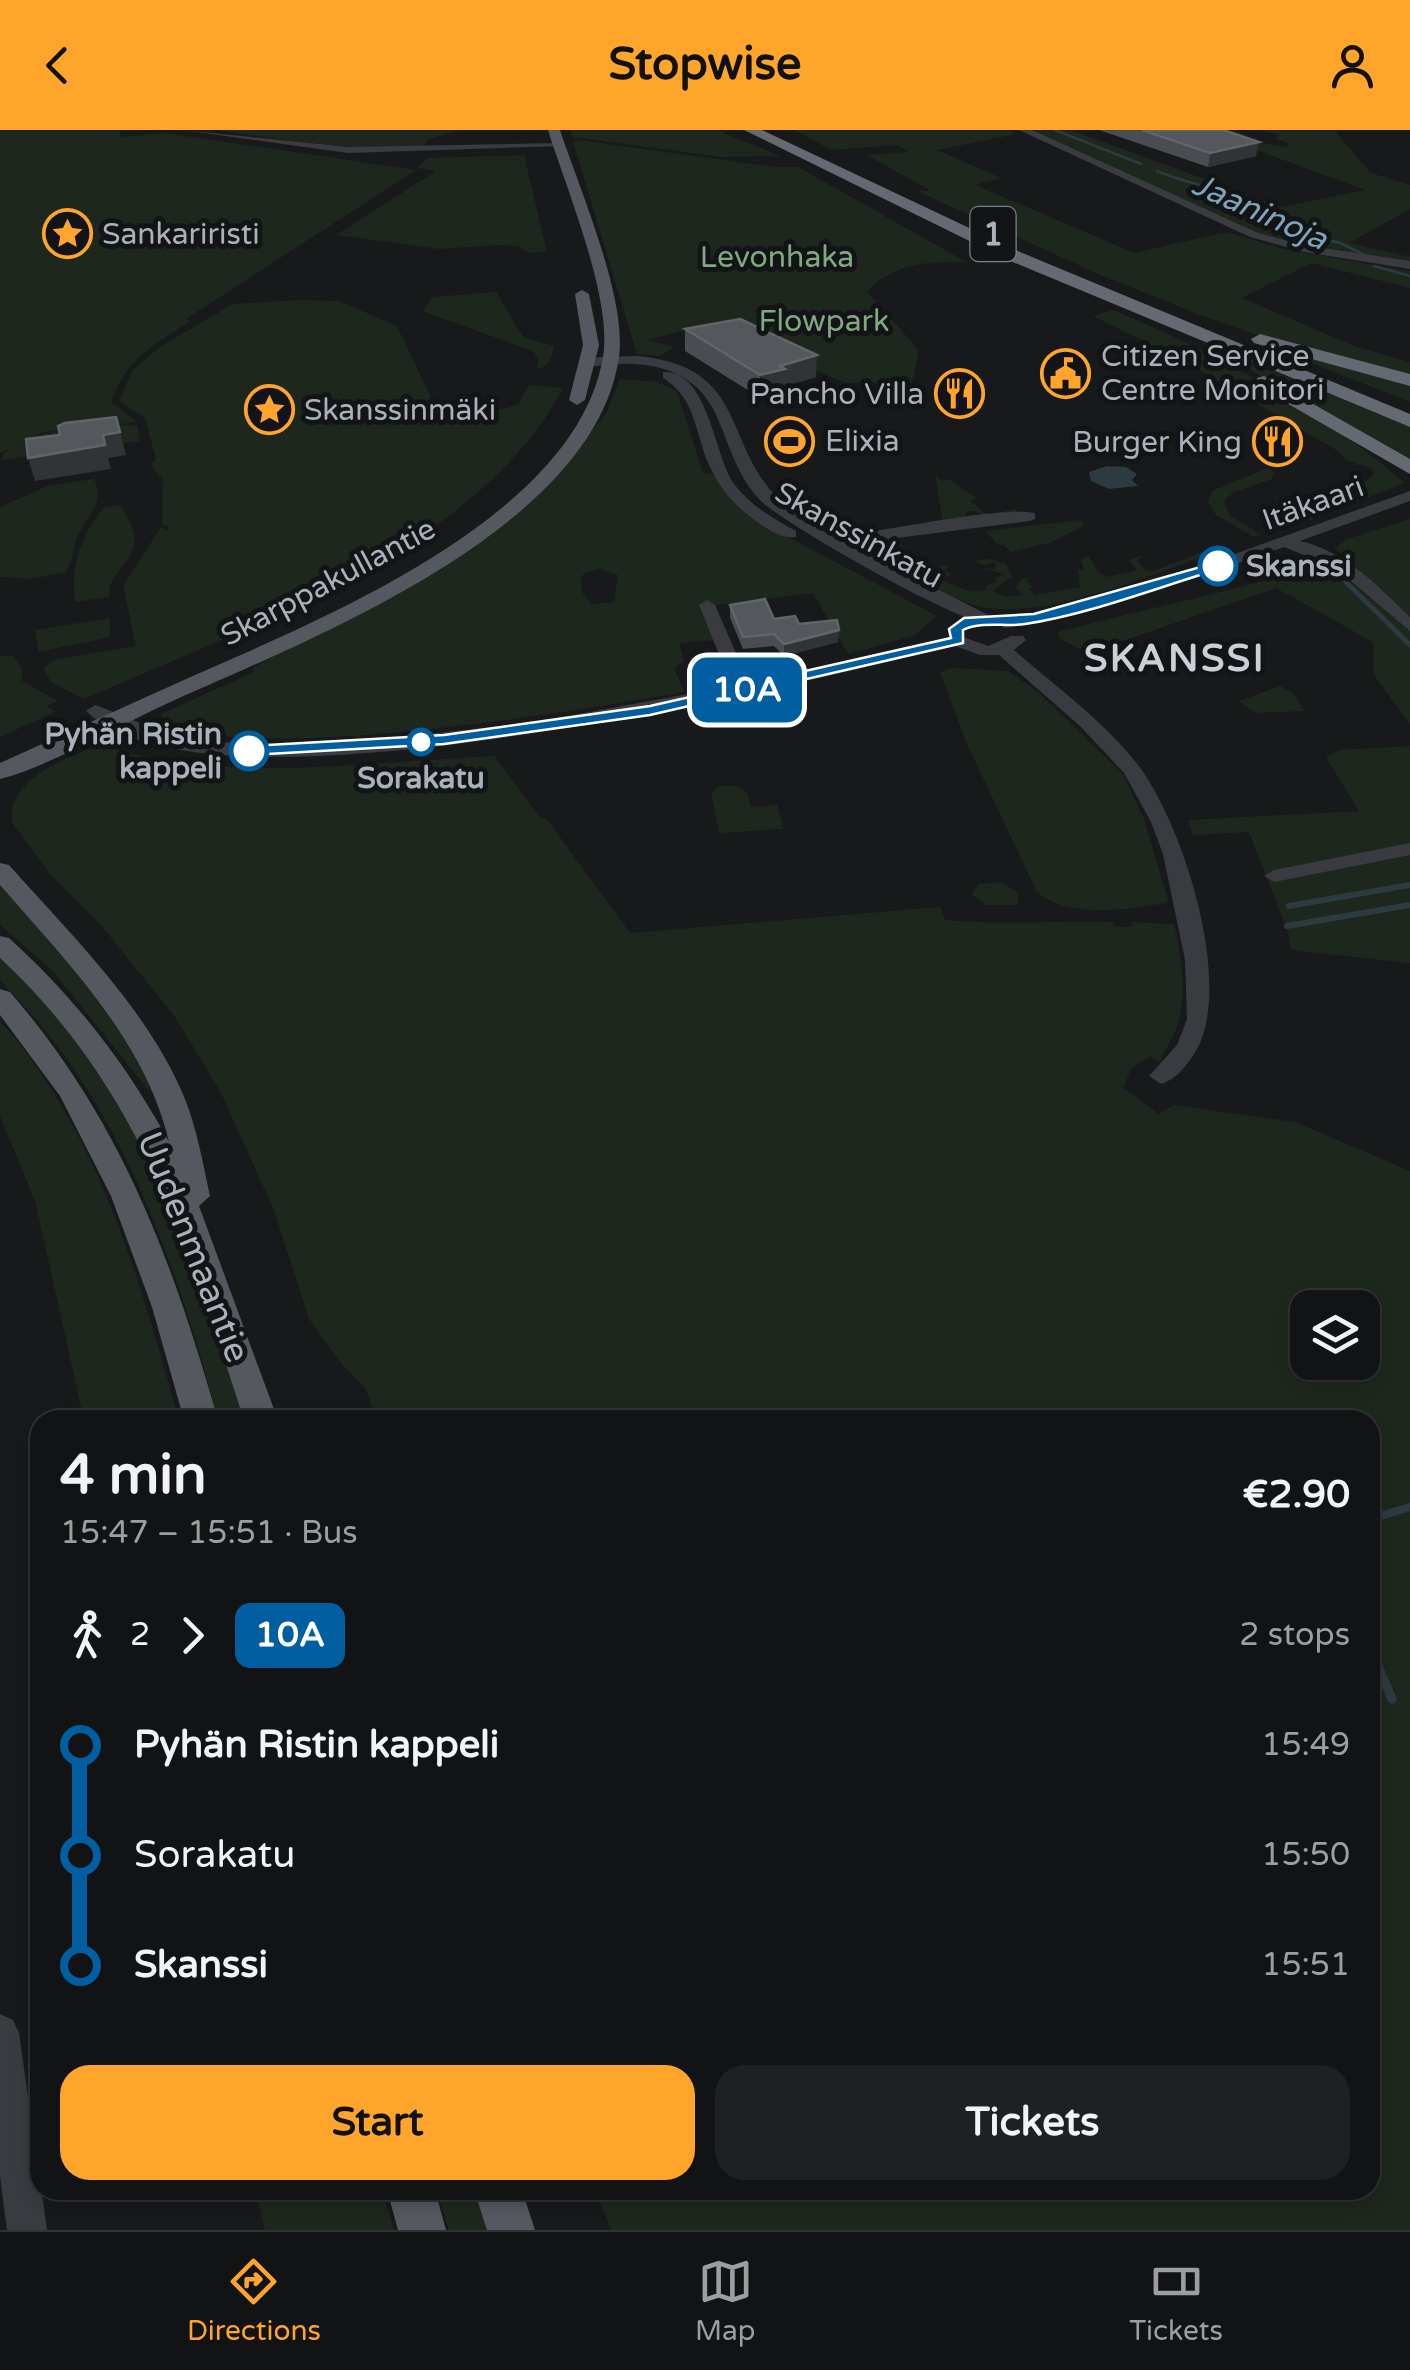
<!DOCTYPE html>
<meta charset="utf-8">
<style>
:root{--surface:#121314;--page:#1f2022;--text:#f1f3f6;--muted:#9c9ea0;--line:#313234;--accent:#ffa52c}
body{margin:0;font-family:"Varela Round",sans-serif;background:var(--page);color:var(--text);height:100vh;display:flex;flex-direction:column;font-size:38px;white-space:nowrap}
*{box-sizing:border-box;margin:0}
p{font-size:32px;color:var(--muted)}
.icon{flex:none;width:55px;height:55px;fill:none;stroke:currentColor;stroke-width:2;stroke-linecap:round;stroke-linejoin:round}
.map{position:relative;flex:1;overflow:hidden}
.details{position:absolute;left:30px;top:1280px;width:1350px;height:790px;display:flex;flex-direction:column;background:var(--surface);border-radius:30px;box-shadow:0 5px 15px #0003,0 0 0 2px var(--line)}
.details>*{flex:none}
.badge{padding:0 20px;border-radius:15px;font-size:35px;line-height:65px}
.controls{position:absolute;left:1290px;top:1160px;display:grid;gap:20px}
.controls a{display:grid;place-items:center;width:90px;height:90px;border-radius:20px;background:var(--surface);box-shadow:0 5px 15px #0003,0 0 0 2px var(--line);font-size:50px}
.map>.badge{position:absolute;translate:-50% -50%;box-shadow:0 0 0 5px #fff}
.legs{display:flex;align-items:center;gap:15px;height:110px;padding:0 30px;font-size:32px}
.legs p{margin-inline-start:auto}
.overview{display:flex;align-items:center;justify-content:space-between;height:170px;padding:0 30px}
h1{font-size:55px;font-weight:700;line-height:75px}
.primary-button{display:flex;gap:20px;margin-top:auto;padding:20px 30px}
.primary-button a{flex:1;height:115px;border-radius:30px;background:var(--accent);color:#111;font-size:40px;font-weight:700;line-height:115px;text-align:center}
.primary-button a+a{background:var(--page);color:var(--text)}
ul{padding:0 30px;list-style:none}
li{display:flex;align-items:center;gap:35px;height:110px;font-size:38px}
li i{display:grid;place-items:center;width:15px;height:100%;margin:0 12px;background:currentColor}
li i::after{content:'';width:25px;height:25px;margin:-12px;border:8px solid;border-radius:50%;background:var(--surface)}
li p{margin-inline-start:auto}
li:first-child i{background:linear-gradient(#0000 50%,currentColor 0)}
li:last-child i{background:linear-gradient(currentColor 50%,#0000 0)}
header{display:flex;justify-content:space-between;align-items:center;height:130px;padding:0 30px;background:var(--accent);color:#111;font-size:45px;font-weight:700}
.tabs{display:flex;justify-content:space-around;align-items:center;height:140px;border-top:2px solid var(--line);background:var(--surface);font-size:28px;color:var(--muted)}
.tabs a{display:grid;justify-items:center;gap:5px}
.tabs .active{color:var(--accent)}
.map>svg:first-child{display:block}
</style>
<header><svg class="icon" aria-label="back" viewBox="0 0 24 24"><path d="M15 5l-7 7 7 7"/></svg>Stopwise<svg class="icon" aria-label="person" viewBox="0 0 24 24"><circle cx="12" cy="8" r="4"/><path d="M4 21q1-7 8-7t8 7"/></svg></header>
<div class="map">
<svg width="1410" height="2100" viewBox="0 0 1410 2100">
<rect width="100%" height="100%" fill="#18191b"/>
<path fill="#1e271e" fill-rule="evenodd" d="M 0,0 L 119,0 L 121,7 L 165,3 L 416,40 L 186,189 L 191,191 C 153,215 126,229 111,272 L 137,292 L 105,296 L 137,295 L 140,311 L 0,330 C 12,308 51,302 75,298 L 43,302 L 0,323 Z
M 218,0 L 460,0 L 428,9 L 422,19 C 353,20 286,11 218,0 Z
M 571,0 L 716,0 L 781,26 L 723,27 L 572,7 Z
M 795,0 L 1008,0 L 1016,4 L 937,20 L 1001,48 L 975,55 L 1134,123 L 1227,102 L 1283,119 L 1410,141 L 1410,158 L 1311,133 L 1242,168 L 1354,216 L 1410,232 L 1410,247 L 1298,219 L 1200,185 L 1098,144 L 917,61 L 931,61 L 867,25 L 907,22 L 898,15 L 831,20 Z
M 1028,0 L 1071,0 L 1281,77 L 1365,60 L 1202,0 L 1234,0 L 1260,13 L 1287,17 L 1288,13 L 1276,9 L 1279,4 L 1259,0 L 1334,0 L 1371,43 L 1410,55 L 1410,79 L 1349,113 L 1410,127 L 1410,133 L 1266,107 Z
M 578,10 L 774,37 L 798,37 L 968,133 C 930,131 894,132 867,162 L 919,220 L 912,253 L 845,253 L 712,194 L 646,210 L 675,217 L 659,226 L 637,224 L 573,12 Z
M 524,25 L 547,122 L 529,123 L 517,116 L 498,115 L 439,119 L 336,105 L 436,41 L 417,38 L 427,28 Z
M 496,162 L 523,207 L 554,216 C 551,226 549,239 537,238 L 538,228 L 533,221 L 422,181 L 433,167 Z
M 300,170 L 339,171 L 397,196 L 434,274 L 462,289 L 518,275 L 529,255 L 563,258 C 477,421 244,498 84,569 L 51,552 L 43,538 L 54,530 L 136,516 L 123,456 L 161,397 L 168,401 L 167,396 L 162,395 L 163,351 L 151,335 L 156,329 L 145,288 L 119,271 L 132,241 L 160,217 L 233,174 Z
M 1113,180 C 1216,222 1321,281 1405,353 L 1303,393 L 1300,384 L 1369,349 L 1374,343 L 1371,338 L 1347,331 L 1338,321 L 1189,234 L 1093,186 Z
M 1248,208 L 1410,252 L 1410,272 Z
M 1201,212 L 1410,297 L 1410,330 Z
M 620,249 L 658,252 L 677,261 L 703,343 L 710,343 L 788,407 L 937,486 L 913,506 L 848,524 L 813,463 L 703,477 L 716,510 L 679,513 L 684,531 L 674,539 L 685,562 C 589,579 235,639 163,589 L 161,584 L 254,542 L 252,538 L 411,453 L 575,321 L 606,284 ZM 600,439 L 618,445 L 614,472 L 591,474 L 583,464 L 580,450 L 584,443 Z
M 1268,338 L 1274,342 L 1272,349 L 1234,362 L 1224,371 L 1229,385 L 1261,405 L 1254,407 L 1216,385 L 1208,372 L 1212,361 Z
M 935,345 L 942,351 L 949,349 L 976,368 L 970,371 L 988,385 L 1015,379 L 1020,383 L 984,388 L 976,381 L 967,381 L 963,390 L 943,393 Z
M 94,349 C 107,374 84,388 76,410 C 73,421 72,432 66,442 L 31,449 L 0,447 L 0,377 L 50,355 Z
M 121,375 C 125,384 133,396 134,406 C 138,430 106,443 109,467 L 75,472 C 70,436 81,406 104,377 Z
M 1410,389 L 1410,594 L 1374,545 L 1373,512 L 1276,458 L 1105,517 L 1079,519 L 1059,508 L 1058,502 C 1140,480 1222,464 1303,440 L 1306,443 L 1289,452 L 1348,450 L 1375,472 L 1404,483 L 1335,418 L 1347,409 Z
M 1080,390 L 1085,395 L 1052,412 L 1011,422 L 1004,415 L 998,415 L 985,401 Z
M 895,405 L 921,440 L 934,445 L 942,440 L 940,437 L 950,435 L 946,441 L 952,444 L 941,450 C 961,456 967,466 988,459 L 984,457 L 997,451 L 993,449 L 1004,444 L 982,438 L 995,439 L 995,432 L 984,435 L 973,431 L 989,429 L 1006,434 L 1012,446 L 993,461 L 1004,467 L 1024,465 L 1015,458 L 1023,448 L 1031,448 L 1027,450 L 1033,458 L 1028,458 L 1035,465 L 1080,457 L 1078,440 L 1084,440 L 1081,430 L 1088,426 L 1098,442 L 1107,447 L 1137,440 L 1129,430 L 1143,425 L 1137,431 L 1146,441 L 1153,441 L 1211,419 L 1217,422 C 1150,444 1042,494 973,475 C 944,466 887,428 858,412 Z
M 110,488 L 110,507 L 39,522 L 35,500 Z
M 0,526 L 13,526 L 22,538 L 22,551 L 58,571 L 46,576 L 55,582 L 0,607 Z
M 953,538 L 1008,541 L 1037,561 L 1123,644 L 1144,689 L 1168,770 L 1165,773 C 1126,780 1069,789 1037,762 L 967,614 L 940,542 Z
M 1280,556 L 1293,563 L 1305,581 L 1255,583 L 1239,571 Z
M 100,615 C 120,620 140,627 160,630 C 270,648 384,631 494,626 L 539,686 L 546,688 L 630,803 L 940,777 L 945,790 C 1001,795 1056,791 1113,792 L 1114,797 L 1131,797 L 1132,792 L 1174,794 C 1181,823 1188,867 1177,896 C 1173,908 1165,920 1160,932 L 1150,926 L 1131,939 L 1123,958 L 1159,984 L 1173,975 L 1295,992 L 1410,1041 L 1410,2100 L 611,2100 L 595,2060 L 1370,2060 L 1370,1290 L 377,1290 L 366,1259 L 341,1233 L 309,1189 L 274,1080 L 220,961 L 175,887 L 100,794 L 51,745 L 12,692 C 5,650 69,626 100,615 ZM 1308,1178 L 1362,1178 L 1362,1232 L 1308,1232 Z
M 1410,616 L 1410,833 L 1291,820 L 1288,802 L 1249,702 L 1193,705 L 1188,690 L 1359,681 L 1326,627 L 1340,620 Z
M 719,656 L 739,656 L 747,663 L 751,677 L 777,675 L 784,699 L 719,703 L 711,663 Z
M 1001,752 L 1018,762 L 1018,775 L 986,775 L 971,764 L 979,754 Z
M 0,754 C 39,794 143,910 150,962 L 52,840 L 0,795 Z
M 0,826 C 24,851 53,876 74,905 C 158,1021 201,1155 245,1290 L 218,1290 C 177,1133 119,966 0,851 Z
M 0,891 C 100,1003 139,1149 179,1290 L 84,1290 L 35,1071 L 0,986 Z
M 256,2060 L 382,2060 L 394,2100 L 265,2100 Z
M 436,2060 L 474,2060 L 489,2100 L 449,2100 Z"/>
<path fill="#2d3a40" d="M 1107,336 L 1126,337 L 1137,344 L 1132,350 L 1138,356 L 1109,359 L 1091,351 L 1089,342 Z"/>
<g fill="none" stroke-linecap="round" stroke-linejoin="round">
<path stroke="#2d3a40" stroke-width="2.5" d="M 1055,0 L 1141,34
M 1157,41 C 1184,53 1213,56 1240,68 L 1236,73 L 1279,98 L 1340,113 L 1363,124
M 1374,136 L 1410,146"/>
<path stroke="#2d3a40" stroke-width="5" d="M 1322,433 L 1333,439
M 1346,452 L 1410,515"/>
<path stroke="#2d3a40" stroke-width="6" d="M 1289,776 L 1410,755
M 1287,796 L 1410,775"/>
<path stroke="#2d3a40" stroke-width="8" d="M 1370,1389 L 1410,1377
M 1370,1517 L 1374,1526"/>
<path stroke="#2d3a40" stroke-width="9" d="M 1373,1524 L 1392,1569"/>
<path fill="#393b40" fill-rule="evenodd" d="M 182,0 L 348,17 L 558,13 L 563,16 L 348,23 Z
M 1019,0 L 1032,0 L 1258,103 L 1304,115 L 1410,131 L 1410,139 L 1304,122 L 1250,107 Z
M 637,226 C 761,237 714,332 802,387 C 811,393 825,404 836,406 C 847,408 863,402 874,401 C 914,396 999,377 1035,383 L 1035,389 L 1029,391 L 850,414 L 988,485 L 988,493 C 963,496 782,393 760,370 C 738,347 730,318 718,289 C 696,235 642,228 589,237 L 582,233 L 599,227 Z
M 663,242 C 708,239 714,325 734,354 C 750,375 773,389 796,401 L 796,407 C 782,409 771,401 760,394 C 738,379 720,360 709,335 C 695,303 696,268 663,248 Z
M 1410,361 L 1410,371 L 1300,411 C 1346,422 1377,455 1410,487 L 1410,501 L 1334,437 L 1284,417 C 1193,450 1100,480 1004,498 L 995,493 L 1187,441 Z
M 707,470 L 715,475 L 749,553 L 958,505 L 988,516 L 1011,506 L 1023,506 L 1026,510 L 1014,520 C 1056,557 1103,590 1138,635 C 1183,693 1240,867 1190,930 C 1182,941 1174,950 1161,954 L 1149,946 L 1177,915 L 1187,889 L 1185,830 L 1163,724 L 1151,692 L 1124,643 L 1080,596 L 999,525 L 980,525 L 955,516 C 796,554 206,700 86,581 L 95,575 L 101,577 L 179,609 L 281,616 L 383,609 L 529,593 L 732,556 L 699,475 Z
M 1410,713 L 1410,725 L 1274,752 L 1264,746 L 1274,740 Z
M 0,1884 L 13,1890 L 19,1903 L 47,2100 L 7,2100 L 0,2046 Z"/>
<path fill="#55585f" fill-rule="evenodd" d="M 548,0 L 560,0 C 579,58 627,167 619,227 C 594,401 307,510 166,574 C 118,596 48,637 0,649 L 0,633 C 62,605 124,577 186,549 C 319,490 576,388 603,227 C 613,169 566,58 548,0 Z
M 582,160 L 589,164 L 599,215 L 585,270 L 577,275 L 569,270 L 583,215 L 575,164 Z
M 0,733 L 9,735 C 72,806 148,879 185,969 C 197,1000 203,1033 210,1066 L 199,1076 L 278,1290 L 244,1290 C 187,1114 140,958 0,828 L 0,806 L 9,808 C 76,869 126,933 169,1012 C 145,910 67,832 0,755 Z
M 0,859 L 10,862 C 121,990 172,1129 218,1290 L 184,1290 L 152,1177 L 111,1066 L 60,966 L 0,885 Z
M 387,2060 L 435,2060 L 446,2100 L 398,2100 Z
M 474,2060 L 522,2060 L 535,2100 L 487,2100 Z"/>
<path fill="#656972" fill-rule="evenodd" d="M 744,0 L 762,0 L 1020,122 L 1410,284 L 1410,297 L 1008,130 Z
M 1260,204 L 1410,244 L 1410,256 L 1254,213 L 1251,209 Z
M 1264,246 L 1410,329 L 1410,344 L 1257,256 L 1257,248 Z"/>
</g>
<path fill="#494c50" d="M 1099,0 L 1223,0 L 1256,26 L 1208,37 Z
M 685,199 L 816,247 L 784,256 L 784,261 L 759,267 L 685,221 Z
M 730,475 L 774,489 L 799,494 L 838,512 L 784,526 L 774,516 L 743,519 L 730,488 Z"/>
<path fill="#313336" d="M 1259,12 L 1256,26 L 1208,37 L 1210,23 Z
M 817,225 L 816,247 L 784,256 L 784,261 L 759,267 L 760,245 L 780,236 Z
M 120,302 L 126,325 L 108,328 L 111,339 L 35,351 L 28,328 L 103,305 Z
M 839,500 L 838,512 L 784,526 L 784,514 Z"/>
<path fill="#54575c" stroke="#61656a" stroke-width="2.5" d="M 1142,0 L 1223,0 L 1259,12 L 1210,23 Z
M 740,189 L 817,225 L 780,236 L 785,239 L 760,245 L 685,199 Z
M 116,287 L 120,302 L 103,305 L 105,315 L 28,328 L 26,309 L 60,305 L 58,296 L 65,293 Z
M 765,469 L 774,489 L 795,486 L 799,494 L 837,490 L 839,500 L 784,514 L 774,504 L 743,507 L 730,475 Z"/>
<path fill="#005ea1" stroke="#fff" stroke-width="2.5" d="M 1218,432 L 1225,436 L 1223,438 C 1158,457 1091,484 1025,494 C 1006,497 979,491 963,500 L 963,513 L 650,585 L 444,614 L 249,625 L 242,621 L 249,616 L 444,605 L 650,576 L 951,508 L 949,499 L 964,488 L 1034,484 Z"/>
<defs>
<symbol id="sight-ring" viewBox="-11 -11 22 22"><circle r="9.5" fill="#131416" stroke="#ffa52c" stroke-width="1.5"/><path d="M0-6L1.8-2.2L6-1.7L2.9 1.2L3.7 5.4L0 3.3L-3.7 5.4L-2.9 1.2L-6-1.7L-1.8-2.2Z" fill="#ffa52c"/></symbol>
<symbol id="civic-ring" viewBox="-11 -11 22 22"><circle r="9.5" fill="#131416" stroke="#ffa52c" stroke-width="1.5"/><path d="M-.6-6.5H3V-4.5H.6V-3L4-1V1h2V6H-6V1h2V-1L-.6-3ZM-1.2 2.5V6h2.4V2.5Z" fill="#ffa52c"/></symbol>
<symbol id="restaurant-ring" viewBox="-11 -11 22 22"><circle r="9.5" fill="#131416" stroke="#ffa52c" stroke-width="1.5"/><path d="M-5-6h1v4h1v-4h1v4h1v-4h1v5L-1.5 .5V6h-2V.5L-5-1ZM5-6V6H3V1.5H1.5Q1.5-4 5-6Z" fill="#ffa52c"/></symbol>
<symbol id="stadium-ring" viewBox="-11 -11 22 22"><circle r="9.5" fill="#131416" stroke="#ffa52c" stroke-width="1.5"/><path d="M0-5a6.5 5 0 1 0 0 10a6.5 5 0 1 0 0-10ZM-3.5-1.8h7v3.6h-7Z" fill="#ffa52c"/></symbol>
</defs>
<g fill-rule="evenodd">
<use href="#sight-ring" x="40" y="76" width="55" height="55"/>
<use href="#civic-ring" x="1038" y="216" width="55" height="55"/>
<use href="#restaurant-ring" x="932" y="236" width="55" height="55"/>
<use href="#sight-ring" x="242" y="252" width="55" height="55"/>
<use href="#stadium-ring" x="762" y="284" width="55" height="55"/>
<use href="#restaurant-ring" x="1250" y="284" width="55" height="55"/>
</g>
<g fill="#fff" stroke="#005ea1" stroke-width="5">
<circle cx="1218" cy="436" r="18"/>
<circle cx="421" cy="612" r="12"/>
<circle cx="249" cy="621" r="18"/>
</g>
<g text-anchor="middle" stroke-width="10" stroke-linejoin="round" paint-order="stroke">
<g font-size="30" fill="#aab1bb" stroke="#131416" text-anchor="start">
<text x="102" y="114">Sankariristi</text>
<text x="1101" y="236">Citizen Service<tspan x="1101" dy="34">Centre Monitori</tspan></text>
<text x="924" y="274" text-anchor="end">Pancho Villa</text>
<text x="304" y="290">Skanssinmäki</text>
<text x="825" y="321">Elixia</text>
<text x="1242" y="322" text-anchor="end">Burger King</text>
</g>
<g font-size="30" fill="#81a880" stroke="#131416">
<text x="777" y="137">Levonhaka</text>
<text x="824" y="201">Flowpark</text>
</g>
<g font-size="30" fill="#aab1bb" stroke="#131416">
<text transform="translate(1313 373) rotate(-20)" y="10">Itäkaari</text>
<text transform="translate(859 405) rotate(29)" y="10">Skanssinkatu</text>
<text transform="translate(328 452) rotate(-28)" y="10">Skarppakullantie</text>
</g>
<g font-size="30" font-weight="bold" fill="#aab1bb" stroke="#131416" text-anchor="start">
<text x="1246" y="446">Skanssi</text>
<text x="222" y="614" text-anchor="end">Pyhän Ristin<tspan x="222" dy="34">kappeli</tspan></text>
<text x="421" y="658" text-anchor="middle">Sorakatu</text>
</g>
<g font-size="32" font-style="italic" fill="#7fa3b9" stroke="#131416">
<text transform="translate(1260 81) rotate(24)" y="11">Jaaninoja</text>
</g>
<rect fill="#131416" stroke="#7d828a" stroke-width="2.5" x="970.5" y="77" width="45" height="54" rx="8"/>
<g font-size="32" font-weight="bold" fill="#aab1bb">
<text x="993" y="115">1</text>
</g>
<g font-size="35" fill="#aab1bb" stroke="#131416">
<text transform="translate(194 1117) rotate(68)" y="12">Uudenmaantie</text>
</g>
<g font-size="38" font-weight="bold" letter-spacing="2.5" fill="#cbcfd7" stroke="#131416">
<text x="1175" y="541">SKANSSI</text>
</g>
</g>
</svg>
<div class="controls">
<a><svg class="icon" aria-label="layers" viewBox="0 0 24 24"><path d="M12 4l9 5-9 5-9-5zM3 14l9 5 9-5"/></svg></a>
</div>
<b class="badge" style="left:747px;top:560px;background:#005ea1;color:#fff">10A</b>
<section class="details">
<div class="overview"><div><h1>4 min</h1><p>15:47 – 15:51 · Bus</p></div><b>€2.90</b></div>
<div class="legs"><svg class="icon" aria-label="walk" viewBox="0 0 24 24"><circle cx="13" cy="4" r="2"/><path d="M13 8l-2 6 4 7M11 14l-3 7M7 12l3-4h3l4 4"/></svg>2<svg class="icon" aria-label="forward" viewBox="0 0 24 24"><path d="M9 5l7 7-7 7"/></svg><b class="badge" style="background:#005ea1;color:#fff">10A</b><p>2 stops</p></div>
<ul>
<li><i style="color:#005ea1"></i><b>Pyhän Ristin kappeli</b><p>15:49</p></li>
<li><i style="color:#005ea1"></i><span>Sorakatu</span><p>15:50</p></li>
<li><i style="color:#005ea1"></i><b>Skanssi</b><p>15:51</p></li>
</ul>
<div class="primary-button"><a>Start</a><a>Tickets</a></div>
</section>
</div>
<nav class="tabs">
<a class="active"><svg class="icon" aria-label="directions" viewBox="0 0 24 24"><path d="M12 3l9 9-9 9-9-9zM9 14v-3h6M13 9l2 2-2 2"/></svg>Directions</a>
<a><svg class="icon" aria-label="map" viewBox="0 0 24 24"><path d="M3 6l6-2 6 2 6-2v14l-6 2-6-2-6 2zM9 4v14M15 6v14"/></svg>Map</a>
<a><svg class="icon" aria-label="tickets" viewBox="0 0 24 24"><path d="M3 7h18v10H3zM15 7v10"/></svg>Tickets</a>
</nav>
